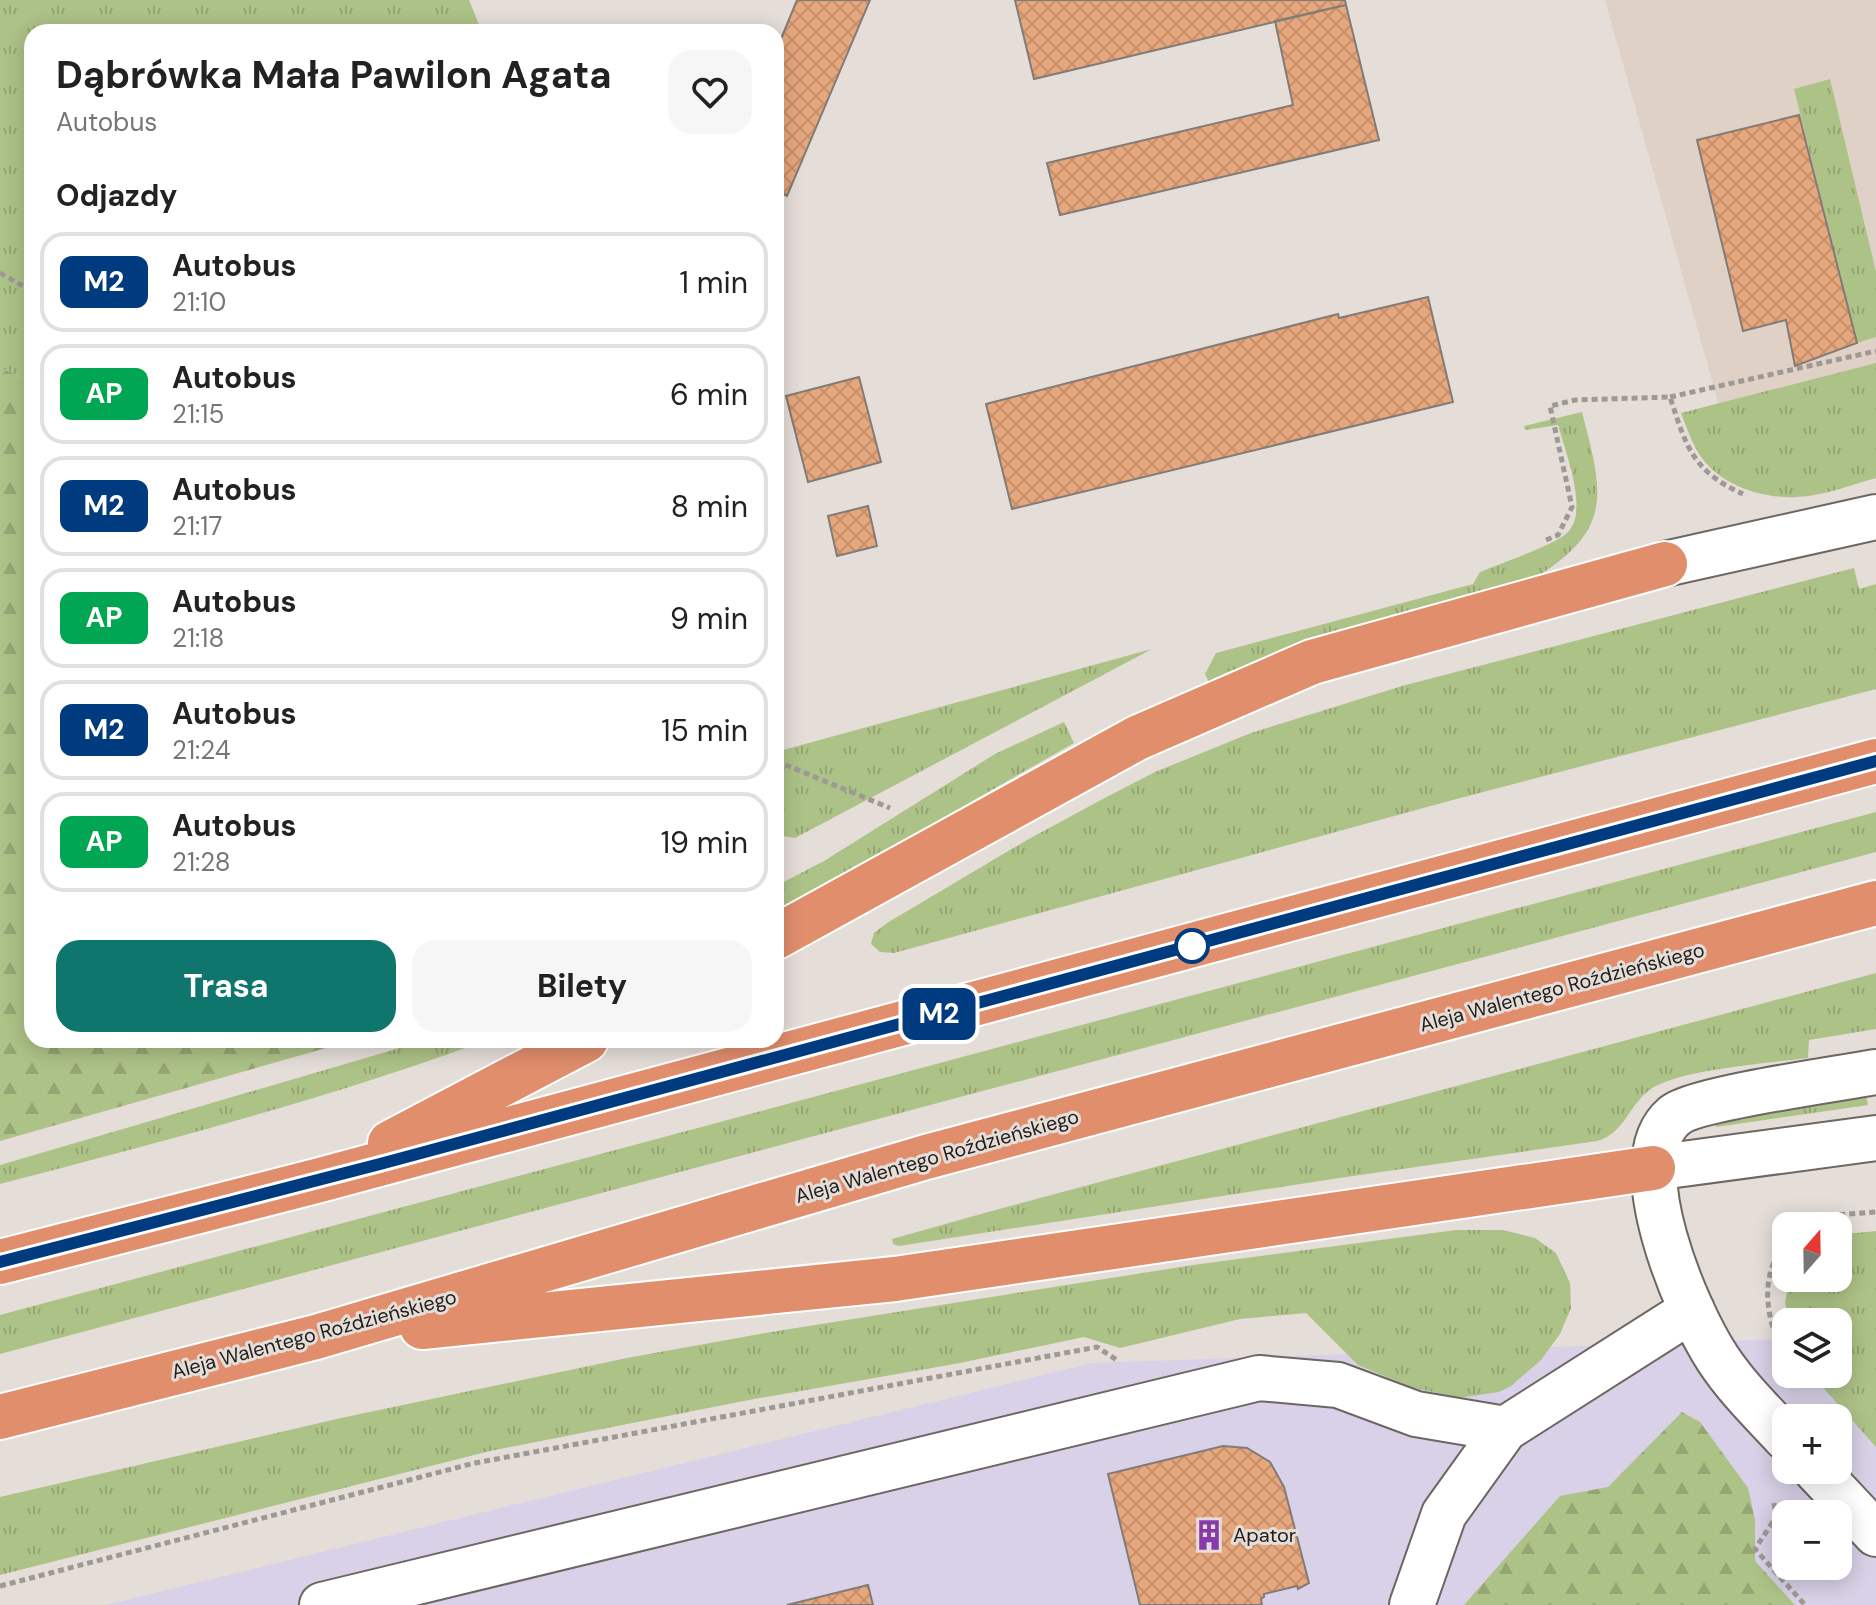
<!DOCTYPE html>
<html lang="pl">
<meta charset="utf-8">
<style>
:root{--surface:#fff;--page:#f6f6f6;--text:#222;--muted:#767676;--line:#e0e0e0;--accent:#0f766e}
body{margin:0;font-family:"DM Sans",sans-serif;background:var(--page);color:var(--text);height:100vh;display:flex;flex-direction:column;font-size:30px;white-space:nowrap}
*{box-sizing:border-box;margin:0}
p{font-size:26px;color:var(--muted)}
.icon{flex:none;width:44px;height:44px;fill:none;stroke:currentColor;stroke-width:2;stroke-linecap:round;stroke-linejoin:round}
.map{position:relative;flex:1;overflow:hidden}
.panel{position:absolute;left:24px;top:24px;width:760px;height:1024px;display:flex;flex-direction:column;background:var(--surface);border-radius:24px;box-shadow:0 4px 20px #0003}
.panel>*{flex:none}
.badge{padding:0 16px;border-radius:12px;font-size:28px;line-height:52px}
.needle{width:52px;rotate:20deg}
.buttons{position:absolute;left:1772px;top:1212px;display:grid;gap:16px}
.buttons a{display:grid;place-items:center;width:80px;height:80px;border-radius:16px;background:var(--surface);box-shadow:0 4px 20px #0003;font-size:40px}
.map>.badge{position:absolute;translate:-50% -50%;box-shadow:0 0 0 4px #fff}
h2{padding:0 32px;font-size:30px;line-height:72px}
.round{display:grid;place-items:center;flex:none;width:84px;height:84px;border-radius:24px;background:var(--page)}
.headline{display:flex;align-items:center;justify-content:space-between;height:136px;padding:0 32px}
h1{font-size:38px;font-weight:700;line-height:60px}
.primary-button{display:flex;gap:16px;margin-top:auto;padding:16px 32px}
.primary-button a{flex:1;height:92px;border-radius:24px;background:var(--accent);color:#fff;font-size:32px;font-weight:700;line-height:92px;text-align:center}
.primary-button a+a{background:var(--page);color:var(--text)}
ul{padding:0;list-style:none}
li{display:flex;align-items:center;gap:24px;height:100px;margin:0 16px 12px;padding:0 16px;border:4px solid var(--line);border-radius:24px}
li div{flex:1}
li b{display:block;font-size:30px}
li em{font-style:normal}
li .badge{min-width:88px;font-weight:700;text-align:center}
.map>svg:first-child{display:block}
</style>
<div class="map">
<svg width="1876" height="1605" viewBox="0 0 1876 1605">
<defs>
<pattern id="grass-tufts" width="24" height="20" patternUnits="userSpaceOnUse" patternTransform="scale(2)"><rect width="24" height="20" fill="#adc287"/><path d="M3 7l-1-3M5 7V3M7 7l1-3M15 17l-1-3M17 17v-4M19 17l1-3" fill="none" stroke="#95a674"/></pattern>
<pattern id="forest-firs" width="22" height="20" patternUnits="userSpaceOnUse" patternTransform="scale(2)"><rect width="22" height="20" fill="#adc287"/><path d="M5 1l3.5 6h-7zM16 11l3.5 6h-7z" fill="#95a674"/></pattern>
<pattern id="building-cross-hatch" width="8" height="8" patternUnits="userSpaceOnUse" patternTransform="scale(2)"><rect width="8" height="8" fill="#e7a77d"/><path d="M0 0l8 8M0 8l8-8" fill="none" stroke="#c68f6b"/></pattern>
</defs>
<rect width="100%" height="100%" fill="#e5ddd8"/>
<path fill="#e0d1c7" d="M 1605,0 L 1876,0 L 1876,395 L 1727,434 Z"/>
<path fill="#d8d1e7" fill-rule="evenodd" d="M 1876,1336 L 1876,1605 L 106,1605 L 1092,1363 L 1786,1339 L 1786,1374 L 1838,1374 ZM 1786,1418 L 1838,1418 L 1838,1470 L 1786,1470 ZM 1786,1514 L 1838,1514 L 1838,1566 L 1786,1566 Z"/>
<path fill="url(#grass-tufts)" d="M 0,0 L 469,0 L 482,32 L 32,32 L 32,381 L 0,368 Z
M 1830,79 L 1876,272 L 1876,337 L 1857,343 L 1794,89 Z
M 1876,363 L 1876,478 C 1851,485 1823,496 1797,497 C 1764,499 1722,486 1702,458 C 1692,445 1687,428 1681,413 Z
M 1582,412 C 1603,493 1614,529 1535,578 L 1342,635 L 1228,672 L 1209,682 L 1205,674 L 1216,653 L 1473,584 L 1480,572 C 1499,564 1554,545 1567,533 C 1590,512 1565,451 1558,425 L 1525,430 L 1524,426 Z
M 1854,568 L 1859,589 L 1876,584 L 1876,689 L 1449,801 L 894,953 L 880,952 L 871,944 L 874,933 L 887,923 L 1027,840 L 1099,801 L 1155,772 L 1251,733 L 1402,686 Z
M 1152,649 L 795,838 L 776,835 L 776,724 L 783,750 Z
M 1064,722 L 1074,743 L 776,913 L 776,886 L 824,861 L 995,754 Z
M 1876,812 L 1876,852 L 0,1354 L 0,1315 Z
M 1876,973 L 1876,1029 L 1809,1040 L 1808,1058 C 1770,1063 1686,1069 1654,1087 C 1629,1102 1626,1133 1597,1141 L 1339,1178 L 899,1246 L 893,1244 L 892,1239 L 988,1212 Z
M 427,1040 L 487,1040 C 328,1099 164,1141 0,1184 L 0,1165 Z
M 1866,1096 L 1868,1105 L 1716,1127 L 1714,1119 Z
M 1456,1230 L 1503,1230 L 1535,1238 L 1556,1253 L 1570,1283 L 1571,1308 L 1560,1334 L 1541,1360 L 1511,1386 L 1499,1392 L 1458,1398 L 1411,1387 L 1358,1365 L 1306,1313 L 1240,1319 L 1120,1348 L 1084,1337 L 960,1363 L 749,1400 L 490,1451 L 0,1575 L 0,1497 L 341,1418 L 627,1358 L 765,1333 L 1193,1265 Z
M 1876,1231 L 1876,1447 L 1811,1374 L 1838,1374 L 1838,1322 L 1789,1322 L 1785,1302 L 1790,1278 L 1838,1278 L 1838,1235 Z"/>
<path fill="url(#forest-firs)" d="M 0,368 L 32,381 L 32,1040 L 354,1040 L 0,1141 Z
M 1682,1412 L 1700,1422 L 1748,1488 L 1755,1520 L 1755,1561 L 1795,1605 L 1464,1605 L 1560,1496 L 1608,1487 Z"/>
<path fill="url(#building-cross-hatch)" stroke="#827b76" stroke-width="2" d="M 797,0 L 870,0 L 787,196 L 776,191 L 776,51 Z
M 1015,0 L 1345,0 L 1346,5 L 1034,79 Z
M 1346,5 L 1379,140 L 1060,215 L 1047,163 L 1293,105 L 1275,21 Z
M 1799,115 L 1857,343 L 1795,366 L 1786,320 L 1743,331 L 1697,140 Z
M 1428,297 L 1453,402 L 1012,509 L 986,404 L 1338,314 L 1339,318 Z
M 859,377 L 881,462 L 808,482 L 786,396 Z
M 868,506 L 877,546 L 837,556 L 828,516 Z
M 1223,1446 L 1247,1448 L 1270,1462 L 1284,1487 L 1309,1583 L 1298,1589 L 1297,1586 L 1264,1594 L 1264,1597 L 1261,1599 L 1262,1605 L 1140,1605 L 1108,1474 Z
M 868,1585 L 873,1605 L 787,1605 Z"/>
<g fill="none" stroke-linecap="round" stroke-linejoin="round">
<defs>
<path id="minor" d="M 1665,564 L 1876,517
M 1653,1168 L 1876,1138
M 1786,1438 C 1763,1413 1737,1388 1718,1359 C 1687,1312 1621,1161 1674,1116 C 1693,1099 1842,1078 1876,1072
M 1816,1470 L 1876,1534
M 322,1605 L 1259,1378 L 1338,1385 L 1416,1414 L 1505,1429
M 1412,1605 L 1444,1514 L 1505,1429 L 1692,1310"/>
<path id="highway" d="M 776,937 L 1137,738 L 1312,662 L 1665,564
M 390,1143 L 586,1040
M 0,1262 L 320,1180 L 1876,761
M 422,1327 L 895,1279 L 1653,1168
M 0,1417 L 316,1337 L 926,1157 L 1876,903"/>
</defs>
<use href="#minor" stroke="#6d6662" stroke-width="48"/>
<use href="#highway" stroke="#fff" stroke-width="48"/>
<path stroke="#9f9995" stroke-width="5" stroke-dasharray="6 4" stroke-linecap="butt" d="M 0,273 L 32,291
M 1670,397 L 1876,351
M 1546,540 L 1558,535 L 1572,507 L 1550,406 L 1575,400 L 1670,397 C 1686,446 1692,471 1743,494
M 776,761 L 890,808
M 1801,1226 L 1836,1215 L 1876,1212
M 1784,1355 C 1766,1319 1758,1276 1786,1243
M 1774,1503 L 1776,1517 L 1755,1549 L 1805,1605
M 0,1586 L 475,1463 L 1097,1347 L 1117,1360"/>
<use href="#minor" stroke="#fff" stroke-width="44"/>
<use href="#highway" stroke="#e18e6d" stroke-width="44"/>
</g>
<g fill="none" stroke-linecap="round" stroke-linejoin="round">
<defs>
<path id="line" d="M 0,1262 L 380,1164 L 1876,761"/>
</defs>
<use href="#line" stroke="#fff" stroke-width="18"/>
<use href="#line" stroke="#003b80" stroke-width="12"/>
</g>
<defs>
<symbol id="building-bare" viewBox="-9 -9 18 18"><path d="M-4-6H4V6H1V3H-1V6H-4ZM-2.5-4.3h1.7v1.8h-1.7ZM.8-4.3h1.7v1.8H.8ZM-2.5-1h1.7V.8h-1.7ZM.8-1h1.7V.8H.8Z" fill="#893aaa" stroke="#e5ddd8" stroke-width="2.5" paint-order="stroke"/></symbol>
</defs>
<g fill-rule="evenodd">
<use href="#building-bare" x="1187" y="1513" width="44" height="44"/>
</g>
<circle fill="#fff" stroke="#003b80" stroke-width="4" cx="1192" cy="946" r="16"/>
<g text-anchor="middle" stroke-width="6" stroke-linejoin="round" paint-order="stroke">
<g font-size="20" fill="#211e1c" stroke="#e5ddd8">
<text transform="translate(1562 987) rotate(-15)" y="7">Aleja Walentego Roździeńskiego</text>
<text transform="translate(937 1156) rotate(-16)" y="7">Aleja Walentego Roździeńskiego</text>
<text transform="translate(314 1334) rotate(-15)" y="7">Aleja Walentego Roździeńskiego</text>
</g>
<g font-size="20" fill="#211e1c" stroke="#e5ddd8" text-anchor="start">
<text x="1233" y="1542">Apator</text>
</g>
</g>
</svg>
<div class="buttons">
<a><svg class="needle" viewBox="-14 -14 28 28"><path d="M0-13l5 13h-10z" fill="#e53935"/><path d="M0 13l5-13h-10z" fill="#767676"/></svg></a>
<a><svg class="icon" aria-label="layers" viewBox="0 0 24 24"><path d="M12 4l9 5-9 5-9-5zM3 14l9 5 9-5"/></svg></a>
<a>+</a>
<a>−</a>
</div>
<b class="badge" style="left:939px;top:1014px;background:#003b80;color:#fff">M2</b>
<section class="panel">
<div class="headline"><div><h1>Dąbrówka Mała Pawilon Agata</h1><p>Autobus</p></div><a class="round"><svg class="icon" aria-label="heart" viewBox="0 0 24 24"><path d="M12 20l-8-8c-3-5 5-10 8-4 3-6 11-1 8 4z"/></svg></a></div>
<h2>Odjazdy</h2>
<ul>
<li><span class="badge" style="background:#003b80;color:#fff">M2</span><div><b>Autobus</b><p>21:10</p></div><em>1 min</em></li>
<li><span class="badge" style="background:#00a651;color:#fff">AP</span><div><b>Autobus</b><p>21:15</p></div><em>6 min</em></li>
<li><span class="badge" style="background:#003b80;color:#fff">M2</span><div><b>Autobus</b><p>21:17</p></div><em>8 min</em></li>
<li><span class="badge" style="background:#00a651;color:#fff">AP</span><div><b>Autobus</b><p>21:18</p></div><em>9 min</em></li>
<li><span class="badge" style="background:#003b80;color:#fff">M2</span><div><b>Autobus</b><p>21:24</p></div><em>15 min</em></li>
<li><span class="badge" style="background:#00a651;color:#fff">AP</span><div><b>Autobus</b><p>21:28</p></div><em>19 min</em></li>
</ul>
<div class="primary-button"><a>Trasa</a><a>Bilety</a></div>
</section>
</div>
